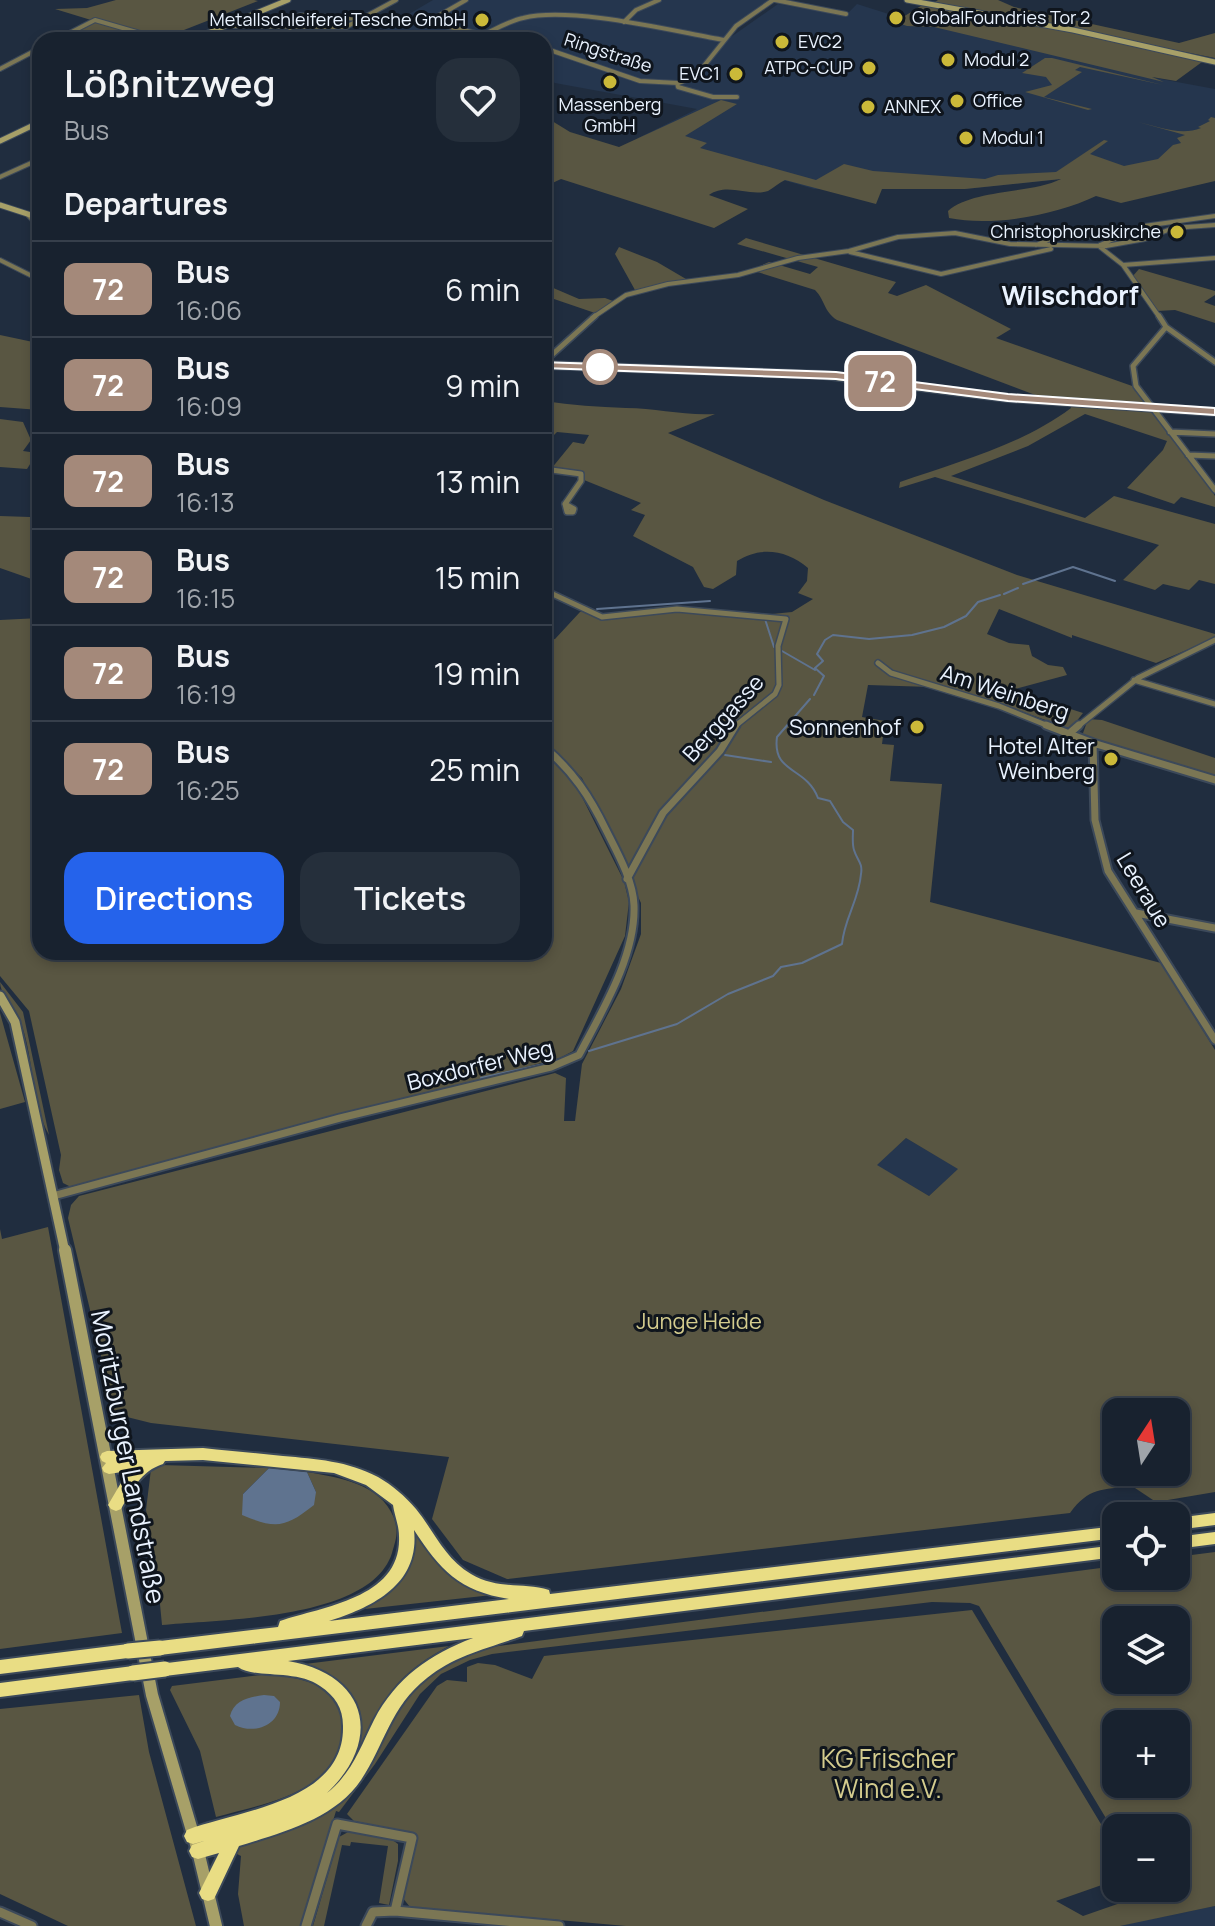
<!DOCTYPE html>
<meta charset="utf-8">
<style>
:root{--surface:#18222f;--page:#252f3b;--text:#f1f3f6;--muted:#9fa4aa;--line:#363f4b;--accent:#2563eb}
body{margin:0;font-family:Manrope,sans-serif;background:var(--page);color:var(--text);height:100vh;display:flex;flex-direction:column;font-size:30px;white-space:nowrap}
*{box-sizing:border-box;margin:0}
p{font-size:26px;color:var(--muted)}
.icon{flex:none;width:44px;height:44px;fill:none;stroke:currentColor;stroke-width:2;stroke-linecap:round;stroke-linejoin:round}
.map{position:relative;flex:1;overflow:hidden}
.side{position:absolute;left:32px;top:32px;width:520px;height:928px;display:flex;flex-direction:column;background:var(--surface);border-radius:24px;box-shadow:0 4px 12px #0003,0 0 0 2px var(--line)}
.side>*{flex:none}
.badge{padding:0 16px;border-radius:12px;font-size:28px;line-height:52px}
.needle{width:52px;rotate:12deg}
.fabs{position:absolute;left:1102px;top:1398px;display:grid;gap:16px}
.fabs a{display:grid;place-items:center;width:88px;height:88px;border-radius:16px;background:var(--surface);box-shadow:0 4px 12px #0003,0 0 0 2px var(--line);font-size:40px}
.map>.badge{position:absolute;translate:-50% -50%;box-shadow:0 0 0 4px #fff}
h2{padding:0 32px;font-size:30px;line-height:72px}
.round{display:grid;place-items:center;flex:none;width:84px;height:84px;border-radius:24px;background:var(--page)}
.headline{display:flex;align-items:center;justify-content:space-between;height:136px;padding:0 32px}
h1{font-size:38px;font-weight:600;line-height:60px}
.action{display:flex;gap:16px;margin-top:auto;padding:16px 32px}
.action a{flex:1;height:92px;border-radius:24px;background:var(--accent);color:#fff;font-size:32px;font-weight:600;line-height:92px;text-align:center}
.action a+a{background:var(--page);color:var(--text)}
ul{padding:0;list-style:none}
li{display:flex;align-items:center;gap:24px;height:96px;padding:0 32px;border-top:2px solid var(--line)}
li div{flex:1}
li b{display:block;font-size:30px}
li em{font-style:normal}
li .badge{min-width:88px;font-weight:700;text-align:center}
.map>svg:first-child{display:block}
</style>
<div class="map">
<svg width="1215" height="1926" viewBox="0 0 1215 1926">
<rect width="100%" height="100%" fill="#202d3f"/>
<path fill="#25364e" d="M 433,0 L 771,0 L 733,27 L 726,35 L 731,37 L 778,4 L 845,16 L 857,4 L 895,16 L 1150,77 L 1215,89 L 1215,128 L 1181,152 L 1128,172 L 965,189 L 814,189 L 638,138 L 697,109 L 555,83 L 544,77 L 544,40 L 406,40 L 376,34 L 389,26 L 414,25 L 429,19 L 409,14 Z
M 906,1138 L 959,1169 L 929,1196 L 876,1165 Z
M 1215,1906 L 1215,1926 L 1120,1926 L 1146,1920 Z"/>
<path fill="#595642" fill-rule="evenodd" d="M 116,0 L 254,0 L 258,1 L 161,39 L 133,32 L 120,38 L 125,40 L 58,40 L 91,20 L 55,9 L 87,8 Z
M 938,0 L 998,0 L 1014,7 L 1179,43 L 1215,33 L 1215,58 L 935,2 Z
M 924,4 L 1022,21 L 1202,62 L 1176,81 L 1152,77 L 1164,82 L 934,27 L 907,26 L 895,22 Z
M 344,29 L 406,40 L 245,37 L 248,33 L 334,35 Z
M 1045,58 L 1052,58 L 1163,85 L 1080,67 L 1075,70 L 1082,72 L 1044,97 L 1092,109 L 1088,110 L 1025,92 L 1052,85 L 1046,77 L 1022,73 Z
M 721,100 L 737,104 L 685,136 L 707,143 L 700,148 L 816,180 L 844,164 L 873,171 L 985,179 L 998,175 L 1056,172 L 1104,140 L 1108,141 L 1090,154 L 1124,166 L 1158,159 L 1173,145 L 1181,143 L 1177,138 L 1185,135 L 1138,122 C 1160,127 1181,136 1201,128 L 1198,127 L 1210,121 L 1208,120 L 1211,117 L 1215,118 L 1215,181 L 1121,203 L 1096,196 C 1056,215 993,227 949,218 L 948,211 C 973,189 1031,194 1061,179 L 965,189 L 882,189 L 876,204 L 785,180 C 779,183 773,188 768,191 C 749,197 727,182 709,195 L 748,209 L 714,228 L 561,179 L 544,187 L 544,116 L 570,132 L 619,147 Z
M 746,238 L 896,282 L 888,293 L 897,296 L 926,285 L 1011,329 L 996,338 L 1135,387 L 1209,486 L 1215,496 L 1215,507 L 1181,497 L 1174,504 L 1127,488 L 1163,450 L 1167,441 L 1085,414 L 1028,446 L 951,476 L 1085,518 L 1114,496 L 1215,524 L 1215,584 L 1199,580 L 1189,590 L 1163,584 L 1155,590 L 1123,580 L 1159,545 L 935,477 L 899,488 L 900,482 C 957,462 1022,445 1071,408 L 1070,404 L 1054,402 L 837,320 C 824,312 825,300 815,290 L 751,270 L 769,262 L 810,274 L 818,267 L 737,244 Z
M 619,247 L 657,262 L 686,279 L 635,290 L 615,254 Z
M 1139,269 L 1215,291 L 1215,295 L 1204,302 L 1215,306 L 1215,323 L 1175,310 L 1157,311 L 1132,277 Z
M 544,284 L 579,299 L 605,298 L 613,301 L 595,313 L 554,299 L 544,299 Z
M 0,335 L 33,342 L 40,339 L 40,410 L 0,407 Z
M 544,401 C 572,405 598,407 626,408 C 656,408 685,416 715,414 L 668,433 L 824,500 L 1017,575 L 1215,634 L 1215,638 L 1156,663 L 1072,635 L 1072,638 L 999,609 L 987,634 L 1009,643 L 1029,645 L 1032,656 L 1048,665 L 1063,667 L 1067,675 L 1011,690 L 1083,713 L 1072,727 L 1065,727 L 1003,705 L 931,687 L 868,685 L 862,717 L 885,721 L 882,744 L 894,745 L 890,781 L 942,784 L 930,902 L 1161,963 L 1215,1050 L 1215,1492 L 1156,1502 L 1132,1486 C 1102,1490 1089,1487 1070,1513 L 507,1579 L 463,1560 L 432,1519 L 449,1457 L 151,1423 L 115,1414 L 68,1218 L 71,1205 L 79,1196 L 555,1073 L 566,1078 L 564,1121 L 575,1121 L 582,1064 L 621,989 L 641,934 L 641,903 L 582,778 L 544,743 L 544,641 L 555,639 L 580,612 L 587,610 L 615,618 L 677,608 L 762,615 L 792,612 L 813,599 L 798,593 L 807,581 L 808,568 C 787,550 760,546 737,561 L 736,575 L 713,589 L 704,587 L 693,567 L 633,536 L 645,515 L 631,510 L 641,503 L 584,480 L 584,473 L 551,469 L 573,442 L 584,444 L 589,435 L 557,432 L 549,440 L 544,440 ZM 906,1138 L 958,1169 L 929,1196 L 877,1165 ZM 1116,1412 L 1176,1412 L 1176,1472 L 1116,1472 Z
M 0,419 L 23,422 L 31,440 L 23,451 L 37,453 L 27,469 L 0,467 Z
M 0,516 L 30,517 L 40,522 L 40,582 L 0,568 Z
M 40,618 L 40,952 L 544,952 L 544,751 L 574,781 L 624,881 L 629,902 L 625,936 L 573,1051 L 560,1058 L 71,1187 L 63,1183 L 59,1170 L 61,1155 L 29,1011 L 0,976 L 0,620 Z
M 1088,719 L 1102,720 L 1215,758 L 1215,777 L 1082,736 Z
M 0,982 L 23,1012 L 49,1135 C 31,1102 34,1061 22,1026 C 18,1011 0,996 0,982 Z
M 0,1013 L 25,1102 L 0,1109 Z
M 48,1227 L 122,1633 L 0,1649 L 0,1229 L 2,1239 Z
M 160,1465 L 269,1468 L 243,1494 L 316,1492 L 307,1472 C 340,1478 380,1483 394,1518 C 399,1532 396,1539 392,1553 C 371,1620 222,1619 162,1625 L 156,1563 L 146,1510 L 151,1469 Z
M 410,1522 C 434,1559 448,1580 492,1595 L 365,1609 C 408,1578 409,1574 410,1522 Z
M 1215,1552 L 1215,1906 L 1120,1926 L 626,1926 L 410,1907 L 402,1897 L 417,1834 L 354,1821 L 347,1814 L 437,1686 L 447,1680 L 467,1682 L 467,1667 L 478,1663 L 495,1665 L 532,1679 L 544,1656 L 972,1610 L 1116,1849 L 1116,1880 L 1056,1901 L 1083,1916 L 1149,1893 L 1147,1888 L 1176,1888 L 1176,1828 L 1116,1828 L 1116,1835 L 979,1606 L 970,1603 L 932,1602 L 492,1654 L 470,1660 L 441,1674 L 420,1694 L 375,1764 L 339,1812 L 336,1811 L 301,1926 L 244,1926 L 238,1894 L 241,1856 L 233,1852 L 242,1842 L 333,1805 L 409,1691 L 427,1673 L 456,1657 L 491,1647 L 1116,1566 L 1116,1576 L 1176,1576 L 1176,1557 ZM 1116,1620 L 1176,1620 L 1176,1680 L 1116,1680 ZM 1116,1724 L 1176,1724 L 1176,1784 L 1116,1784 Z
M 449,1646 C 427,1658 406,1671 391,1692 C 369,1722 361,1772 328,1793 C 319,1798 309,1802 300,1806 L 355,1751 L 331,1677 L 305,1664 Z
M 261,1675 C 301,1675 355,1687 342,1740 C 338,1757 330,1770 315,1781 C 287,1801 249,1808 216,1817 L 200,1751 L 170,1690 L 172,1686 Z
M 139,1695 L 149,1752 L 196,1926 L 68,1926 L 0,1894 L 0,1709 Z
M 350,1831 L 391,1839 L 398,1844 L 398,1861 L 389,1905 L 379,1903 L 388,1846 L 351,1842 L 350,1846 L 342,1845 L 324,1926 L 313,1926 L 339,1837 Z"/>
<path fill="#5f738f" d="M 269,1468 L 307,1472 L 316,1492 L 314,1505 C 285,1528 276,1529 242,1515 L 243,1494 Z
M 264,1695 L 274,1696 L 280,1702 C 280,1725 255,1735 235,1725 L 230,1716 C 234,1700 249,1697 264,1695 Z"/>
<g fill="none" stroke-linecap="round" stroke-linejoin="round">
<path stroke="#5f738f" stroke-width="2" d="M 1023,584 L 1073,567 L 1115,581
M 1004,594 L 1018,588
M 597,609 L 710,601
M 765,619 L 774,647
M 782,651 L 815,670
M 814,695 L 824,676 L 815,668 L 823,661 L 817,654 L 825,640 L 833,635 L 869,639 L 912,635 L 944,627 L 966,616 L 978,602 L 1000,595
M 725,755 L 771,762
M 589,1051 L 677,1024 L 728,994 L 773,976 L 781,967 L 802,963 L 842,944 C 844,919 859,900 861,874 C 863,863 857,860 854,850 C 852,844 853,836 853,830 L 843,822 L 830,801 L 818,798 C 806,766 772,774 777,737 L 810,699
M 481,1078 L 553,1062"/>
<defs>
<path id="street-far3" d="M 466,0 L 431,20 L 432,23 L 507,40
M 775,0 L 846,14
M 280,20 L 293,21
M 624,22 L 636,10 L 659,0
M 223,26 L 346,27 L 396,0
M 290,28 L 295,17 L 300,15 L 361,19
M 483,35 C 496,29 509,21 523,18 C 572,6 672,31 724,40
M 56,40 L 95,20 L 164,40
M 544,48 L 640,81 L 678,83 L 695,77 L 736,26 L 773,0
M 0,69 L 40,48
M 677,83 L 678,87 L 713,97 L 737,97
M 0,177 L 40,159
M 27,214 L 40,228
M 1036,245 L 1053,238 L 1114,235
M 1100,245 L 1144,226 L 1215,216
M 1100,247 L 1123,265 L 1160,318
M 850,252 L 941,274 L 1051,249
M 0,260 L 40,280
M 1123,265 L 1215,258
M 592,318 L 626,295 L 668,284 L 738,275 L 798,258 L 849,251 L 898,237 L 955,233 L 1010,244 L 1106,246 L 1145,239 L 1173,228 L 1215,225"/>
<path id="street-far2" d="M 1159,316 L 1166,327 L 1215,362
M 1166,327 L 1133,366 L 1136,386 L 1215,490
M 544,362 L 595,316
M 1170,432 L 1215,434
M 1188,455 L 1215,456
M 544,469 L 581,474 L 581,481 L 565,504
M 565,504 L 574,509 L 573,512 L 567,512 Z
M 544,590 L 602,617 L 677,609 L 786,619 L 778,646 L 779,685 L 775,694 L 734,727
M 878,663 L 891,673 L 999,706 L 1051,727
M 1134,680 L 1215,704
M 1077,727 L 1138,678 L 1215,640"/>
<path id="street-far1" d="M 1046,725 L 1093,743 L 1215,780
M 1071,732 L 1079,725
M 1093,743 L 1095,820 L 1108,871 L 1215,1040
M 627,879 L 663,813 L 720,751 L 736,725
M 1136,913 L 1215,928
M 53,1196 L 340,1118 L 551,1067 L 579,1055 C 602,1011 636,956 634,905 C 633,880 617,852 606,830 C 590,797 573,771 544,747"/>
<path id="street" d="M 0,1912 L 32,1926
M 306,1926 L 337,1824 L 412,1838 L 395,1911
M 366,1926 L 373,1912 L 395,1911 L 559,1926"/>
<path id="secondary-far3" d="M 907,0 L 1073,30 L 1215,62
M 191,40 L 288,0
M 0,141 L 40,122
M 0,205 L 40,218"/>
<path id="secondary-far2" d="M 544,365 L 824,375 L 1008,398 L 1215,412"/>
<path id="secondary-far1" d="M 0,996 L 15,1022 L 65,1252"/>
<path id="secondary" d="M 65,1250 L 152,1695 L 198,1851 L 216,1926"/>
<path id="highway" d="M 203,1448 C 230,1451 256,1453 283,1456 C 316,1459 348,1461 378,1477 C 392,1485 405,1496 416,1509 C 434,1531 445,1559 471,1574 C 498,1590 523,1582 549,1590 L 550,1594 L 1116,1526 L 1116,1538 L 160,1655 L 154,1653 L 152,1648 L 154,1643 L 160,1641 L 278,1627 L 280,1621 C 324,1606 402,1598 399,1536 C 399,1525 394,1514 393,1505 L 366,1485 L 334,1473 L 203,1460 L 165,1461 L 163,1464 C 141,1471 132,1490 121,1509 L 116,1511 L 111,1509 L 108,1505 L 128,1471 L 109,1474 L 104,1472 L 102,1468 L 106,1463 L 102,1461 L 100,1457 L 102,1453 L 107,1451 ZM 414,1530 C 440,1570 459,1591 509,1599 L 329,1621 C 373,1607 420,1584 414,1530 Z
M 1215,1513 L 1215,1525 L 1176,1530 L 1176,1518 Z
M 1215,1532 L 1215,1544 L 1176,1549 L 1176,1537 Z
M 1116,1545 L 1116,1557 L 524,1631 L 522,1636 C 489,1648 455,1655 427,1678 C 390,1707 385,1744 361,1780 C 335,1819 281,1833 239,1846 L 214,1899 L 208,1901 L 202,1899 L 199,1893 L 219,1853 L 198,1859 L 192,1857 L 189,1851 L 192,1845 L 204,1841 L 193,1844 L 187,1842 L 184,1836 L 187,1830 C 239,1810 345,1802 343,1726 C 343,1708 335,1696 320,1686 C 296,1669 254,1679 238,1667 L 165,1676 L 159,1674 L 157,1669 L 159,1664 ZM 473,1638 C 430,1654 396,1678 374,1720 C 360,1748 352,1773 327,1793 C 384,1739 367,1674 288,1661 Z
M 128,1644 L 134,1646 L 136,1651 L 134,1656 L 128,1658 L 0,1674 L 0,1660 Z
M 133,1666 L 139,1668 L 141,1673 L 139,1678 L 133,1680 L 0,1697 L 0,1683 Z"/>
</defs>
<use href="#street-far3" stroke="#3c495a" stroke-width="6"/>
<use href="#street-far2" stroke="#3c495a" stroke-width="8"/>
<use href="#street-far1" stroke="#3c495a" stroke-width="11"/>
<use href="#street" stroke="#3c495a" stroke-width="13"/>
<use href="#secondary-far3" stroke="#3c495a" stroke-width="7"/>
<use href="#secondary-far2" stroke="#3c495a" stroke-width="10"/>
<use href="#secondary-far1" stroke="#3c495a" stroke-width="13"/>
<use href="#secondary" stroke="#3c495a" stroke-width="16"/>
<use href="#highway" stroke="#3c495a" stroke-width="4"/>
<use href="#street-far3" stroke="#7b7654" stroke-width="4"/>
<use href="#street-far2" stroke="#7b7654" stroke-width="5"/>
<use href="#street-far1" stroke="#7b7654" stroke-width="7"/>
<use href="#street" stroke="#7b7654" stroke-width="9"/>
<use href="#secondary-far3" stroke="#a7a068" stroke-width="5"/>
<use href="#secondary-far2" stroke="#a7a068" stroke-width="7"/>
<use href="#secondary-far1" stroke="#a7a068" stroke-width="9"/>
<use href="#secondary" stroke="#a7a068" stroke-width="12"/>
<use href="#highway" fill="#e9dd84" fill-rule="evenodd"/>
<defs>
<path id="highway-bridge" d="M 128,1651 L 160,1648
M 133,1673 L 165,1669"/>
</defs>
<use href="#highway-bridge" stroke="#3c495a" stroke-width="19" stroke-linecap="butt"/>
<use href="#highway-bridge" stroke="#e9dd84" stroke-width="15"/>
</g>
<path fill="#a4897a" stroke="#fff" stroke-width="2" d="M 540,362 L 836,372 L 1008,394 L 1215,408 L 1215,415 L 1008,401 L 836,379 L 544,368 L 538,365 Z"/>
<g fill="#cbb939" stroke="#0f151d" stroke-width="3">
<circle cx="896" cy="18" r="8"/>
<circle cx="482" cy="20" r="8"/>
<circle cx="782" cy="42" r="8"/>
<circle cx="948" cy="60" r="8"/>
<circle cx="869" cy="68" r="8"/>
<circle cx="736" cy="74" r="8"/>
<circle cx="610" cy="82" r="8"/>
<circle cx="957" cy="101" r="8"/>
<circle cx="868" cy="107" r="8"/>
<circle cx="966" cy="138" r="8"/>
<circle cx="1177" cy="232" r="8"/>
<circle cx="917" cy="727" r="8"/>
<circle cx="1111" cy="759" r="8"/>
</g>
<circle fill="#fff" stroke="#a4897a" stroke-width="4" cx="600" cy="367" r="16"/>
<g text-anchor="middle" stroke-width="6" stroke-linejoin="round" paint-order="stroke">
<g font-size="18" fill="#eaf3ff" stroke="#0f151d" text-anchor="start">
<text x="912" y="24">GlobalFoundries Tor 2</text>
<text x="466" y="26" text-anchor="end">Metallschleiferei Tesche GmbH</text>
<text x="798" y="48">EVC2</text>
<text x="964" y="66">Modul 2</text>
<text x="853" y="74" text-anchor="end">ATPC-CUP</text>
<text x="720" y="80" text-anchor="end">EVC1</text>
<text x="973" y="107">Office</text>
<text x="610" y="111" text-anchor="middle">Massenberg<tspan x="610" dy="21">GmbH</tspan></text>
<text x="884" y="113">ANNEX</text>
<text x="982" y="144">Modul 1</text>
<text x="1161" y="238" text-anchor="end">Christophoruskirche</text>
</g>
<g font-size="18" fill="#eaf3ff" stroke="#0f151d">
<text transform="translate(608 53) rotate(18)" y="6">Ringstraße</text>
</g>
<g font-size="22" fill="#eaf3ff" stroke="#0f151d">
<text transform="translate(1005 692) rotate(18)" y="8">Am Weinberg</text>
<text transform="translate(723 718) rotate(-48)" y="8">Berggasse</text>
<text transform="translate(1144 890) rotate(59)" y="8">Leeraue</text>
<text transform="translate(480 1065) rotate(-14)" y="8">Boxdorfer Weg</text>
</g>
<g font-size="22" fill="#eaf3ff" stroke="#0f151d" text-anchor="end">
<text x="901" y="735">Sonnenhof</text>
<text x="1095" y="754">Hotel Alter<tspan x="1095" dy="25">Weinberg</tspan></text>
</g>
<g font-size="22" fill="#d4cc8e" stroke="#0f151d">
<text x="699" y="1329">Junge Heide</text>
</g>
<g font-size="26" font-weight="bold" fill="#eaf3ff" stroke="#0f151d">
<text x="1070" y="305">Wilschdorf</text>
</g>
<g font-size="26" fill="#eaf3ff" stroke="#0f151d">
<text transform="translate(128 1457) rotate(79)" y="9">Moritzburger Landstraße</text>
</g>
<g font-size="26" fill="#d4cc8e" stroke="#0f151d">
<text x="888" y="1768">KG Frischer<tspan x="888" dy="30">Wind e.V.</tspan></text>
</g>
</g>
</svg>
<div class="fabs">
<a><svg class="needle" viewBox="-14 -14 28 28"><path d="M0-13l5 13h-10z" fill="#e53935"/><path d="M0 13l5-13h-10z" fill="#9fa4aa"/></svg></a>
<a><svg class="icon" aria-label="locate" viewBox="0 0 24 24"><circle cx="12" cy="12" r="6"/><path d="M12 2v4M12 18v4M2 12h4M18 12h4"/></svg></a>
<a><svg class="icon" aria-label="layers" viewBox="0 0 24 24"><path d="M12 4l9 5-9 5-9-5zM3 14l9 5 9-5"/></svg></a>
<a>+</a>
<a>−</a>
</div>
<b class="badge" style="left:880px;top:381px;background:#a4897a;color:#fff">72</b>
<section class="side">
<div class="headline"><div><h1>Lößnitzweg</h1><p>Bus</p></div><a class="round"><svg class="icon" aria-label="heart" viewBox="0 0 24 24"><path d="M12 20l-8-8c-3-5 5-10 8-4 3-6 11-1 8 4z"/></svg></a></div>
<h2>Departures</h2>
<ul>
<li><span class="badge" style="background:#a4897a;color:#fff">72</span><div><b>Bus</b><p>16:06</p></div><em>6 min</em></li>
<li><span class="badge" style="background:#a4897a;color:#fff">72</span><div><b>Bus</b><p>16:09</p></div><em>9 min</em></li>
<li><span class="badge" style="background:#a4897a;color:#fff">72</span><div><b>Bus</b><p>16:13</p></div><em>13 min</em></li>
<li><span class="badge" style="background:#a4897a;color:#fff">72</span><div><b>Bus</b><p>16:15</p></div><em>15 min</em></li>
<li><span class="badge" style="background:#a4897a;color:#fff">72</span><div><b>Bus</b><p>16:19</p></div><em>19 min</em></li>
<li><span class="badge" style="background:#a4897a;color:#fff">72</span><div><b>Bus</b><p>16:25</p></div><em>25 min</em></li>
</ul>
<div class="action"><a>Directions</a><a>Tickets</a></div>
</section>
</div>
